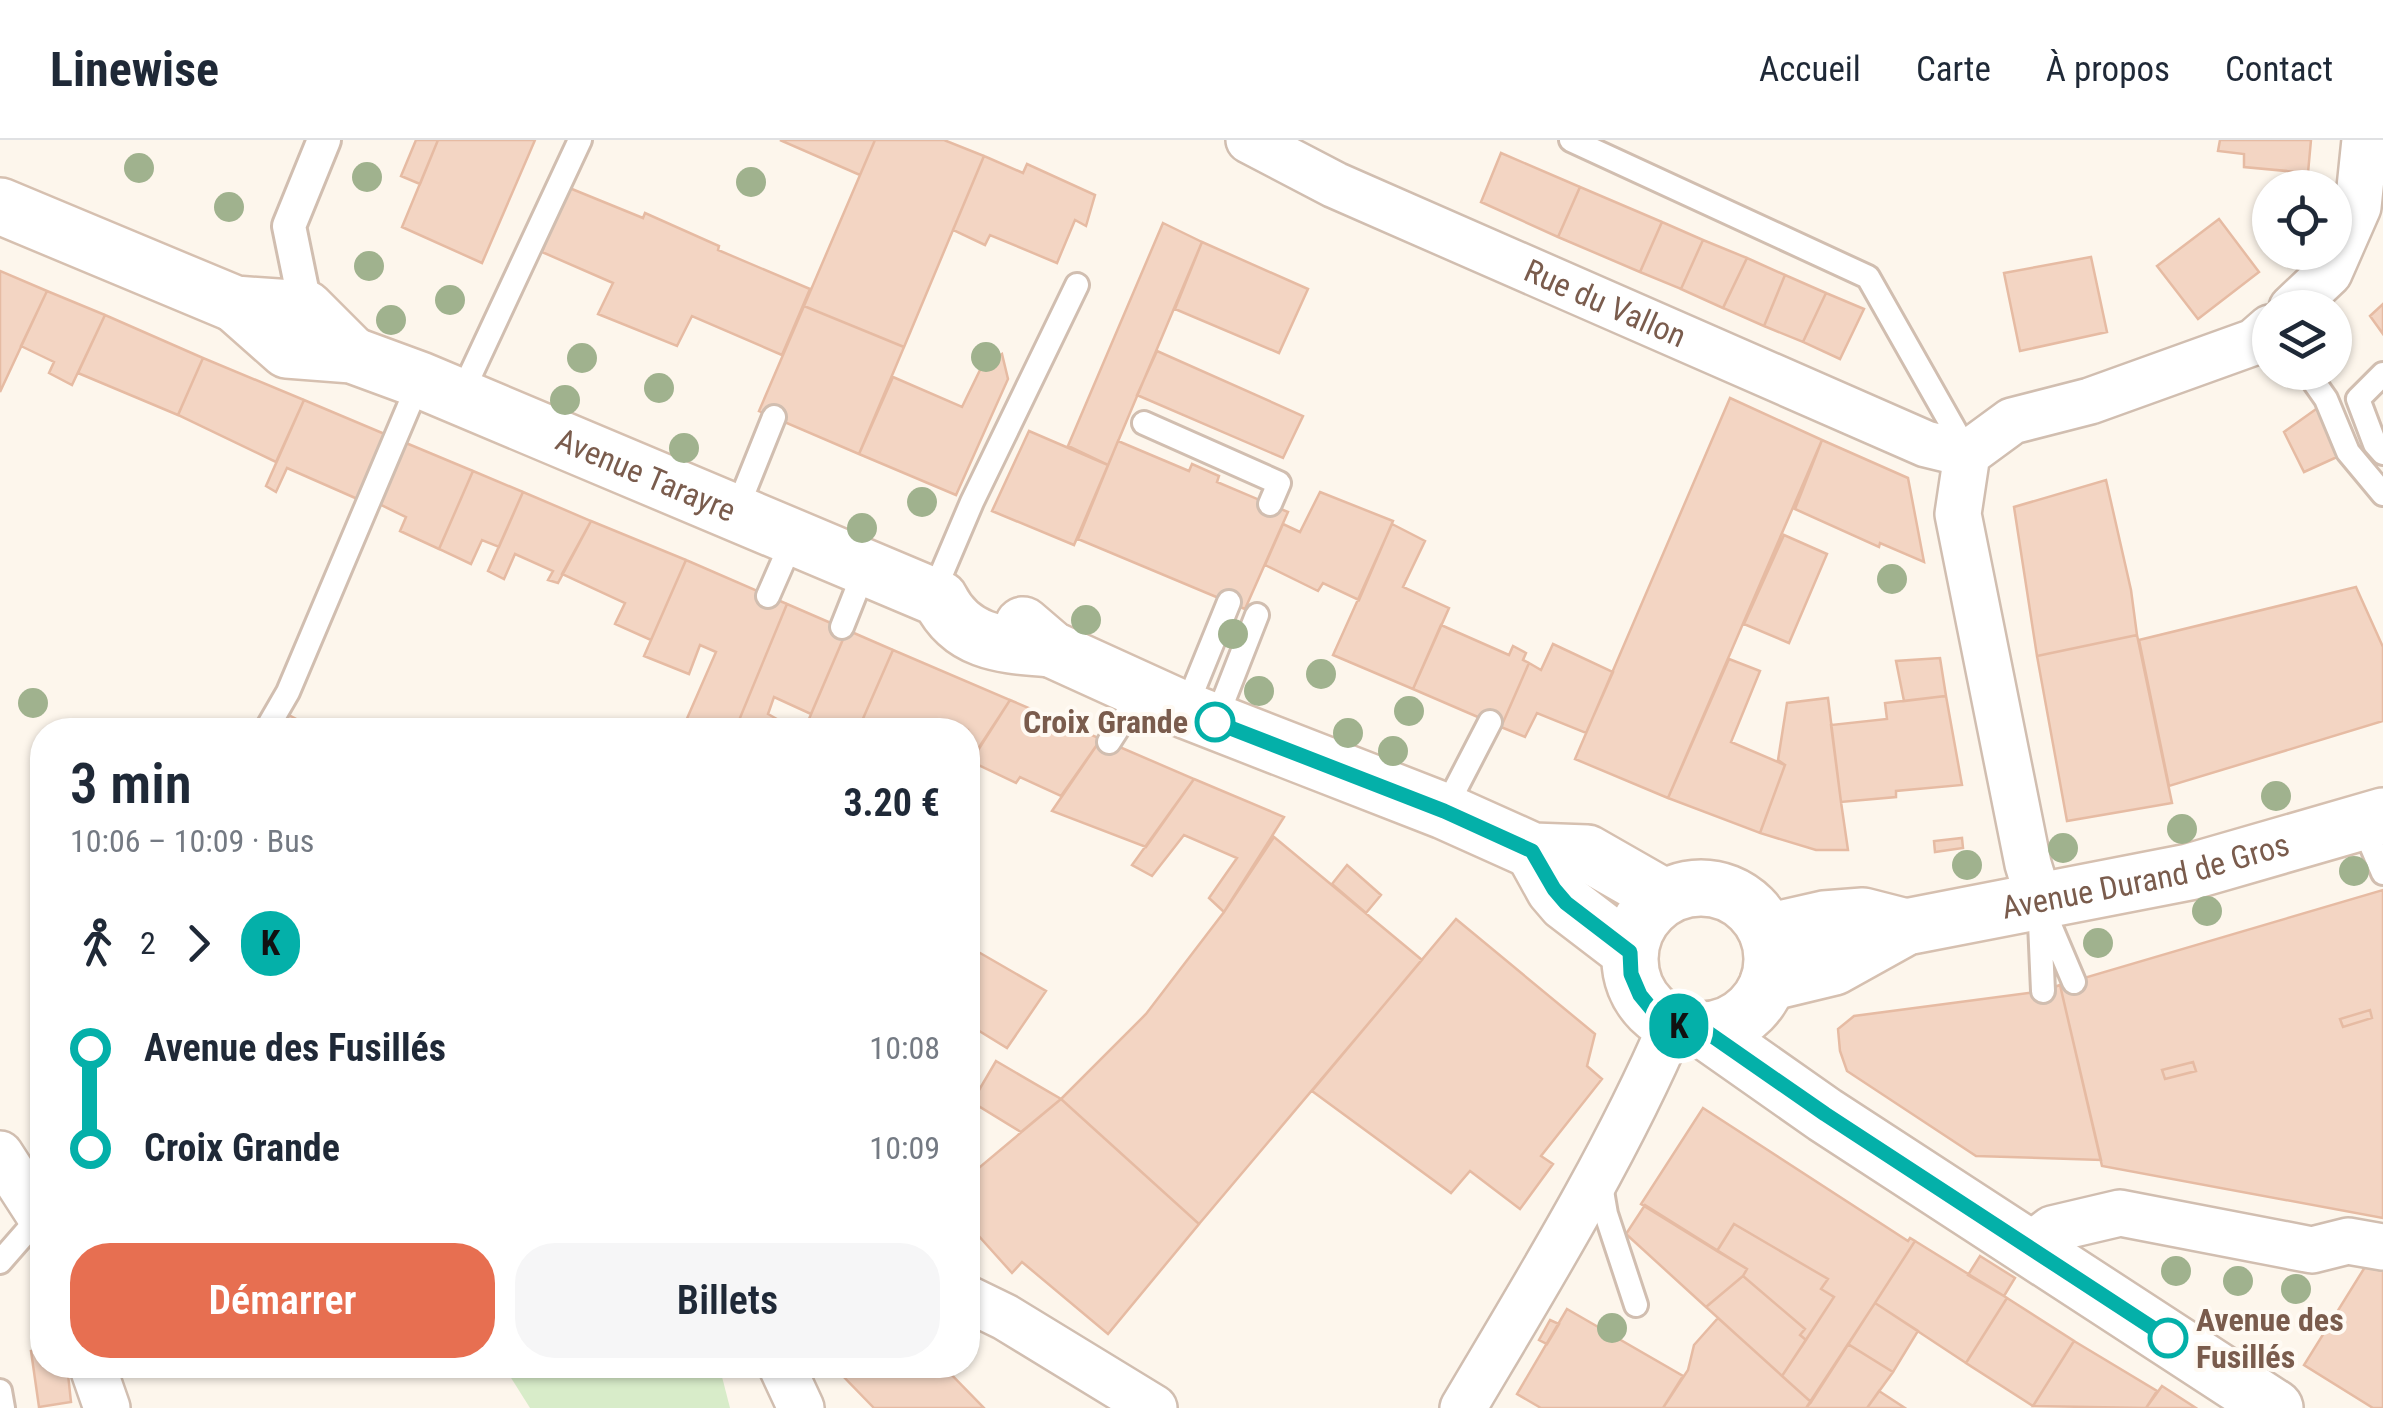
<!DOCTYPE html>
<html lang="fr">
<meta charset="utf-8">
<style>
:root{--surface:#fff;--page:#f6f6f7;--text:#1f2937;--muted:#747a83;--line:#e0e1e3;--accent:#e76f51}
body{margin:0;font-family:"Roboto Condensed",sans-serif;background:var(--page);color:var(--text);height:100vh;display:flex;flex-direction:column;font-size:38px;white-space:nowrap}
*{box-sizing:border-box;margin:0}
p{font-size:32px;color:var(--muted)}
.icon{flex:none;width:55px;height:55px;fill:none;stroke:currentColor;stroke-width:2;stroke-linecap:round;stroke-linejoin:round}
.map{position:relative;flex:1;overflow:hidden}
.details{position:absolute;left:30px;top:578px;width:950px;height:660px;display:flex;flex-direction:column;background:var(--surface);border-radius:40px;box-shadow:0 2px 8px #0004}
.details>*{flex:none}
.badge{padding:0 20px;border-radius:32px;font-size:35px;line-height:65px}
.controls{position:absolute;left:2252px;top:30px;display:grid;gap:20px}
.controls a{display:grid;place-items:center;width:100px;height:100px;border-radius:50%;background:var(--surface);box-shadow:0 2px 8px #0004;font-size:50px}
.map>.badge{position:absolute;translate:-50% -50%;box-shadow:0 0 0 5px #fff}
.legs{display:flex;align-items:center;gap:15px;height:110px;padding:0 40px;font-size:32px}
.legs p{margin-inline-start:auto}
.summary{display:flex;align-items:center;justify-content:space-between;height:170px;padding:0 40px}
h1{font-size:55px;font-weight:600;line-height:75px}
.button{display:flex;gap:20px;margin-top:auto;padding:20px 40px}
.button a{flex:1;height:115px;border-radius:40px;background:var(--accent);color:#fff;font-size:40px;font-weight:600;line-height:115px;text-align:center}
.button a+a{background:var(--page);color:var(--text)}
ul{padding:0 40px;list-style:none}
li{display:flex;align-items:center;gap:35px;height:100px;font-size:38px}
li i{display:grid;place-items:center;width:15px;height:100%;margin:0 12px;background:currentColor}
li i::after{content:'';width:25px;height:25px;margin:-12px;border:8px solid;border-radius:50%;background:var(--surface)}
li p{margin-inline-start:auto}
li:first-child i{background:linear-gradient(#0000 50%,currentColor 0)}
li:last-child i{background:linear-gradient(currentColor 50%,#0000 0)}
header{display:flex;align-items:center;gap:60px;box-sizing:border-box;height:140px;padding:0 50px;background:var(--surface);border-bottom:2px solid var(--line)}
header strong{font-size:48px}
nav{display:flex;gap:55px;margin-inline-start:auto;font-size:35px}
.map>svg:first-child{display:block}
</style>
<header>
<strong>Linewise</strong>
<nav><a>Accueil</a><a>Carte</a><a>À propos</a><a>Contact</a></nav>
</header>
<div class="map">
<svg width="2383" height="1268" viewBox="0 0 2383 1268">
<rect width="100%" height="100%" fill="#fdf6ec"/>
<path fill="#d8ecc9" d="M 503,1225 L 719,1225 L 730,1268 L 530,1268 Z"/>
<path fill="#f3d5c3" stroke="#e6bba3" stroke-width="2.5" d="M 416,0 L 438,0 L 420,44 L 401,36 Z
M 438,0 L 535,0 L 482,123 L 402,87 Z
M 780,0 L 875,0 L 860,35 Z
M 875,0 L 944,0 L 984,16 L 904,207 L 804,166 Z
M 2220,0 L 2311,0 L 2308,33 L 2244,27 L 2244,14 L 2218,11 Z
M 1501,13 L 1580,47 L 1558,97 L 1481,62 Z
M 984,16 L 1023,33 L 1027,24 L 1095,55 L 1086,86 L 1075,80 L 1057,123 L 990,95 L 985,105 L 953,90 Z
M 567,47 L 643,78 L 645,73 L 719,106 L 718,110 L 810,149 L 782,215 L 692,176 L 677,206 L 598,174 L 613,143 L 542,112 Z
M 1580,47 L 1662,82 L 1640,132 L 1558,97 Z
M 2219,79 L 2259,132 L 2198,179 L 2157,126 Z
M 1662,82 L 1703,100 L 1681,149 L 1640,132 Z
M 1163,83 L 1202,102 L 1108,325 L 1068,306 Z
M 1703,100 L 1747,118 L 1723,168 L 1681,149 Z
M 1202,102 L 1308,149 L 1279,213 L 1175,169 Z
M 2091,117 L 2107,192 L 2020,211 L 2004,133 Z
M 1747,118 L 1785,135 L 1764,186 L 1723,168 Z
M 0,131 L 47,151 L 0,252 Z
M 1785,135 L 1826,153 L 1803,202 L 1764,186 Z
M 47,151 L 105,175 L 72,245 L 49,233 L 54,222 L 21,206 Z
M 1826,153 L 1864,169 L 1840,219 L 1803,202 Z
M 2383,164 L 2383,194 L 2370,176 Z
M 804,166 L 904,207 L 859,314 L 759,271 Z
M 105,175 L 203,218 L 178,275 L 78,233 Z
M 1157,211 L 1303,276 L 1283,318 L 1137,255 Z
M 1002,214 L 1008,239 L 956,355 L 859,314 L 893,237 L 962,267 L 982,226 Z
M 203,218 L 304,260 L 276,322 L 178,275 Z
M 1730,258 L 1822,300 L 1668,658 L 1575,619 Z
M 304,260 L 406,303 L 378,368 L 287,328 L 276,352 L 266,346 Z
M 2319,267 L 2337,317 L 2304,332 L 2284,292 Z
M 1029,291 L 1108,325 L 1074,405 L 992,371 Z
M 1822,300 L 1908,338 L 1924,422 L 1880,403 L 1879,407 L 1795,369 Z
M 1118,301 L 1189,331 L 1192,324 L 1219,336 L 1217,342 L 1288,372 L 1245,469 L 1078,399 Z
M 406,303 L 473,331 L 439,409 L 400,391 L 406,377 L 379,364 Z
M 473,331 L 523,352 L 499,407 L 482,400 L 471,424 L 439,409 Z
M 2106,340 L 2131,450 L 2137,495 L 2037,516 L 2014,367 Z
M 523,352 L 591,381 L 558,443 L 548,440 L 553,431 L 515,414 L 504,439 L 488,431 Z
M 1320,352 L 1393,381 L 1359,460 L 1323,443 L 1318,451 L 1265,425 L 1283,384 L 1300,392 Z
M 591,381 L 686,420 L 651,500 L 615,484 L 625,463 L 562,434 Z
M 1392,384 L 1425,401 L 1403,447 L 1449,468 L 1413,549 L 1333,515 Z
M 1784,395 L 1827,414 L 1789,503 L 1744,484 Z
M 686,420 L 787,464 L 735,590 L 682,590 L 716,512 L 700,505 L 689,534 L 644,516 Z
M 2356,447 L 2383,507 L 2383,581 L 2169,646 L 2139,500 Z
M 787,464 L 847,490 L 811,574 L 774,557 L 768,574 L 777,579 L 774,590 L 735,590 Z
M 1441,485 L 1509,515 L 1513,506 L 1526,513 L 1523,520 L 1529,523 L 1501,587 L 1413,549 Z
M 847,490 L 893,510 L 858,590 L 813,590 L 806,586 Z
M 2137,495 L 2172,663 L 2067,681 L 2037,516 Z
M 1553,504 L 1613,532 L 1586,593 L 1537,573 L 1525,597 L 1501,587 L 1529,523 L 1541,530 Z
M 893,510 L 1010,560 L 968,626 L 968,590 L 858,590 Z
M 1940,518 L 1946,556 L 1904,561 L 1896,521 Z
M 1729,519 L 1760,531 L 1731,602 L 1785,625 L 1760,693 L 1668,658 Z
M 1946,556 L 1962,645 L 1896,651 L 1896,657 L 1841,662 L 1831,585 L 1887,579 L 1885,563 Z
M 1828,558 L 1841,662 L 1848,710 L 1816,710 L 1760,693 L 1785,625 L 1778,620 L 1787,563 Z
M 1010,560 L 1101,599 L 1061,656 L 1020,637 L 1016,643 L 970,621 Z
M 287,574 L 317,590 L 280,590 Z
M 1101,599 L 1194,639 L 1146,707 L 1052,671 Z
M 1194,639 L 1284,677 L 1224,772 L 1209,758 L 1237,718 L 1184,695 L 1152,736 L 1132,725 Z
M 1274,697 L 1422,820 L 1199,1084 L 1061,959 L 1146,874 L 1224,772 Z
M 1962,698 L 1963,708 L 1935,712 L 1934,701 Z
M 1347,725 L 1381,755 L 1366,773 L 1332,744 Z
M 2383,750 L 2383,1078 L 2102,1026 L 2060,845 Z
M 1456,779 L 1595,894 L 1587,926 L 1602,939 L 1541,1016 L 1553,1024 L 1520,1069 L 1470,1031 L 1451,1053 L 1312,951 Z
M 968,806 L 1046,851 L 1007,908 L 968,884 Z
M 2060,845 L 2101,1020 L 1976,1016 L 1847,931 L 1840,911 L 1838,889 L 1854,876 L 2043,851 Z
M 2370,870 L 2372,878 L 2343,887 L 2340,879 Z
M 996,921 L 1061,959 L 1021,992 L 972,962 Z
M 2193,922 L 2196,931 L 2165,939 L 2162,930 Z
M 1061,959 L 1199,1084 L 1108,1194 L 1022,1122 L 1012,1133 L 968,1084 L 968,1037 Z
M 1703,968 L 1908,1101 L 1910,1098 L 1915,1101 L 1811,1262 L 1782,1236 L 1834,1157 L 1821,1149 L 1828,1139 L 1734,1084 L 1717,1111 L 1641,1064 Z
M 1645,1065 L 1747,1129 L 1743,1136 L 1706,1167 L 1626,1094 Z
M 1734,1084 L 1828,1139 L 1821,1149 L 1834,1157 L 1806,1200 L 1800,1195 L 1805,1189 L 1743,1136 L 1747,1129 L 1717,1111 Z
M 1915,1101 L 2007,1158 L 1966,1223 L 1875,1163 Z
M 1980,1116 L 2015,1138 L 2004,1156 L 1968,1135 Z
M 2365,1127 L 2383,1131 L 2383,1268 L 2373,1268 L 2304,1225 Z
M 1743,1136 L 1805,1189 L 1800,1195 L 1806,1200 L 1782,1236 L 1706,1167 Z
M 2007,1158 L 2074,1201 L 2033,1266 L 1966,1223 Z
M 1875,1163 L 1918,1191 L 1893,1232 L 1848,1204 Z
M 1567,1169 L 1683,1236 L 1663,1268 L 1541,1268 L 1517,1254 Z
M 1718,1178 L 1811,1262 L 1806,1268 L 1663,1268 L 1688,1230 L 1694,1205 Z
M 1550,1180 L 1559,1184 L 1547,1204 L 1539,1200 Z
M 2074,1201 L 2157,1251 L 2146,1268 L 2033,1266 Z
M 1848,1204 L 1893,1232 L 1867,1268 L 1806,1268 Z
M 42,1209 L 42,1225 L 67,1225 L 71,1262 L 39,1267 L 31,1211 Z
M 848,1225 L 942,1225 L 984,1268 L 874,1268 L 840,1233 Z
M 2162,1246 L 2196,1268 L 2146,1268 Z
M 1879,1251 L 1905,1268 L 1867,1268 Z"/>
<g fill="none" stroke-linecap="round" stroke-linejoin="round">
<defs>
<path id="service" d="M 1571,0 L 1868,137 L 1966,310
M 2307,232 L 2326,259 L 2348,312 L 2383,354
M 2383,234 L 2358,259 L 2375,304 L 2383,313
M 460,257 L 580,0
M 1144,283 L 1279,343 L 1270,364
M 735,374 L 774,277
M 768,456 L 793,399
M 932,456 L 972,362 L 1077,145
M 842,487 L 865,429
M 1185,570 L 1229,462
M 1215,582 L 1257,475
M 266,590 L 288,552 L 420,240
M 1109,602 L 1143,549
M 1444,671 L 1490,582
M 2362,684 L 2383,733
M 2039,760 L 2043,851
M 2046,776 L 2074,842
M 1600,1039 L 1606,1074 L 1636,1165
M 0,1122 L 41,1075
M 0,1251 L 3,1268"/>
<path id="pedestrian" d="M 306,169 L 289,86 L 324,0"/>
<g id="minor">
<path id="s1" d="M 1249,0 L 1335,45 L 1926,304 L 1967,314"/>
<path d="M 2292,168 L 2329,133 L 2358,67 L 2365,0"/>
<path d="M 2039,760 L 2028,724 L 1958,374 L 1967,314 L 2012,281 L 2090,261 L 2254,202 L 2270,188"/>
<path d="M 0,1014 L 42,1079"/>
<path d="M 2028,1107 L 2052,1089 L 2120,1073 L 2312,1110 L 2348,1101 L 2383,1107"/>
<path d="M 968,1159 L 1005,1177 L 1154,1268"/>
<path d="M 92,1225 L 107,1268"/>
<path d="M 781,1225 L 801,1268"/>
<path d="M 1463,1268 C 1537,1143 1615,1017 1672,884"/>
</g>
<path id="tertiary" d="M 1704,890 L 1825,975 L 2275,1268"/>
<g id="secondary">
<path d="M 0,66 L 235,164 L 306,169 L 352,215"/>
<path id="s2" d="M 235,164 L 287,210 L 352,215 L 420,240 L 940,459 C 963,505 1006,505 1051,509"/>
<path d="M 1023,485 L 1051,509 L 1185,570 L 1444,671 L 1533,711 L 1587,713 L 1664,757"/>
<path d="M 1533,711 L 1554,749 L 1566,763 L 1630,812"/>
<circle cx="1701" cy="819" r="71"/>
<path d="M 1767,792 L 1824,779 L 1863,776 L 1906,787"/>
<path id="s3" d="M 1768,843 L 1834,827 L 1906,787 L 2189,732 L 2383,676"/>
</g>
</defs>
<use href="#service" stroke="#d1beb0" stroke-width="28"/>
<use href="#pedestrian" stroke="#d1beb0" stroke-width="38"/>
<use href="#minor" stroke="#d1beb0" stroke-width="50"/>
<use href="#tertiary" stroke="#d1beb0" stroke-width="60"/>
<use href="#secondary" stroke="#d6c0b0" stroke-width="60"/>
<use href="#service" stroke="#fff" stroke-width="22"/>
<use href="#pedestrian" stroke="#fff" stroke-width="32"/>
<use href="#minor" stroke="#fff" stroke-width="45"/>
<use href="#tertiary" stroke="#fff" stroke-width="55"/>
<use href="#secondary" stroke="#fff" stroke-width="55"/>
</g>
<g fill="#a0b28e">
<circle cx="139" cy="28" r="15"/>
<circle cx="367" cy="37" r="15"/>
<circle cx="751" cy="42" r="15"/>
<circle cx="229" cy="67" r="15"/>
<circle cx="369" cy="126" r="15"/>
<circle cx="450" cy="160" r="15"/>
<circle cx="391" cy="180" r="15"/>
<circle cx="986" cy="217" r="15"/>
<circle cx="582" cy="218" r="15"/>
<circle cx="659" cy="248" r="15"/>
<circle cx="565" cy="260" r="15"/>
<circle cx="684" cy="308" r="15"/>
<circle cx="922" cy="362" r="15"/>
<circle cx="862" cy="388" r="15"/>
<circle cx="1892" cy="439" r="15"/>
<circle cx="1086" cy="480" r="15"/>
<circle cx="1233" cy="494" r="15"/>
<circle cx="1321" cy="534" r="15"/>
<circle cx="1259" cy="551" r="15"/>
<circle cx="33" cy="563" r="15"/>
<circle cx="1409" cy="571" r="15"/>
<circle cx="1348" cy="593" r="15"/>
<circle cx="1393" cy="611" r="15"/>
<circle cx="2276" cy="656" r="15"/>
<circle cx="2182" cy="689" r="15"/>
<circle cx="2063" cy="708" r="15"/>
<circle cx="1967" cy="725" r="15"/>
<circle cx="2354" cy="731" r="15"/>
<circle cx="2207" cy="771" r="15"/>
<circle cx="2098" cy="803" r="15"/>
<circle cx="2176" cy="1131" r="15"/>
<circle cx="2238" cy="1141" r="15"/>
<circle cx="2296" cy="1149" r="15"/>
<circle cx="1612" cy="1188" r="15"/>
</g>
<g fill="none" stroke-linecap="round" stroke-linejoin="round">
<defs>
<path id="line-1" d="M 1215,582 L 1444,671 L 1532,711 L 1554,749 L 1566,763 L 1630,812 L 1631,834 L 1640,855 L 1654,872 L 1672,884 L 1704,890 L 1825,974 L 2168,1198"/>
</defs>
<use href="#line-1" stroke="#fff" stroke-width="22"/>
<use href="#line-1" stroke="#04b0a9" stroke-width="15"/>
</g>
<g fill="#fff" stroke="#04b0a9" stroke-width="5">
<circle cx="1215" cy="582" r="18"/>
<circle cx="2168" cy="1198" r="18"/>
</g>
<g text-anchor="middle" stroke-width="8" stroke-linejoin="round" paint-order="stroke">
<g font-size="32" fill="#7a5c4d" stroke="#fffaf3">
<text dy="11" stroke="none"><textPath href="#s1" startOffset="392">Rue du Vallon</textPath></text>
<text dy="11" stroke="none"><textPath href="#s2" startOffset="452">Avenue Tarayre</textPath></text>
<text dy="11" stroke="none"><textPath href="#s3" startOffset="395">Avenue Durand de Gros</textPath></text>
</g>
<g font-size="32" font-weight="bold" fill="#7a5c4d" stroke="#fffaf3" text-anchor="end">
<text x="1188" y="593">Croix Grande</text>
<text x="2196" y="1191" text-anchor="start">Avenue des<tspan x="2196" dy="37">Fusillés</tspan></text>
</g>
</g>
</svg>
<div class="controls">
<a><svg class="icon" aria-label="locate" viewBox="0 0 24 24"><circle cx="12" cy="12" r="6"/><path d="M12 2v4M12 18v4M2 12h4M18 12h4"/></svg></a>
<a><svg class="icon" aria-label="layers" viewBox="0 0 24 24"><path d="M12 4l9 5-9 5-9-5zM3 14l9 5 9-5"/></svg></a>
</div>
<b class="badge" style="left:1679px;top:886px;background:#04b0a9;color:#111">K</b>
<section class="details">
<div class="summary"><div><h1>3 min</h1><p>10:06 – 10:09 · Bus</p></div><b>3.20 €</b></div>
<div class="legs"><svg class="icon" aria-label="walk" viewBox="0 0 24 24"><circle cx="13" cy="4" r="2"/><path d="M13 8l-2 6 4 7M11 14l-3 7M7 12l3-4h3l4 4"/></svg>2<svg class="icon" aria-label="forward" viewBox="0 0 24 24"><path d="M9 5l7 7-7 7"/></svg><b class="badge" style="background:#04b0a9;color:#111">K</b></div>
<ul>
<li><i style="color:#04b0a9"></i><b>Avenue des Fusillés</b><p>10:08</p></li>
<li><i style="color:#04b0a9"></i><b>Croix Grande</b><p>10:09</p></li>
</ul>
<div class="button"><a>Démarrer</a><a>Billets</a></div>
</section>
</div>
